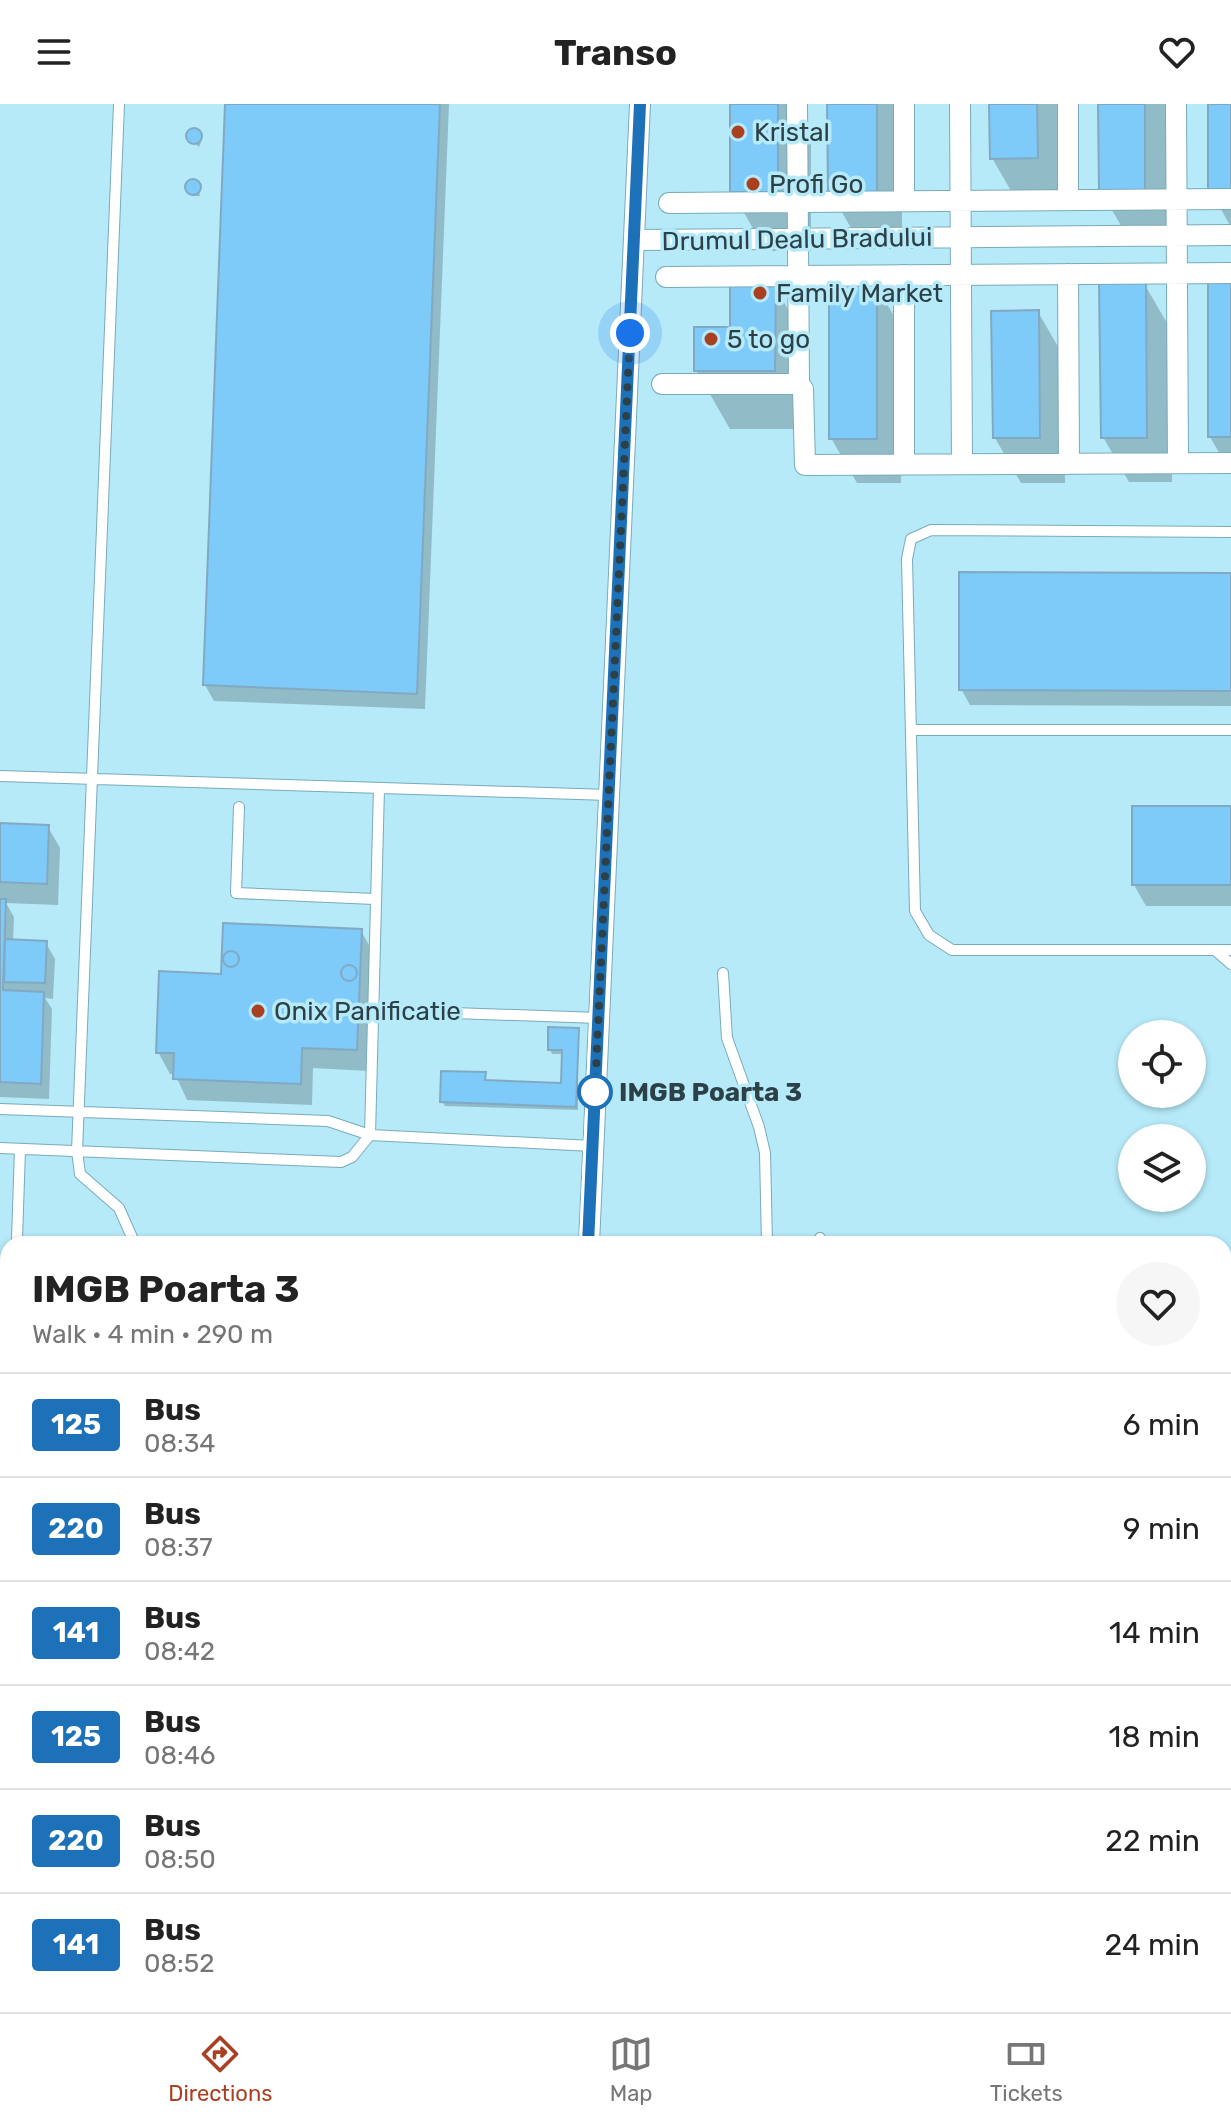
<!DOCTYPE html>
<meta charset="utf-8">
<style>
:root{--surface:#fff;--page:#f6f6f6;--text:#222;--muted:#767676;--line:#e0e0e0;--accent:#a84021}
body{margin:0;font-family:Rubik,sans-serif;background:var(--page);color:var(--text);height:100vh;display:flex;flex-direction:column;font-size:30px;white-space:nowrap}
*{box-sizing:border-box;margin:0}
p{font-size:26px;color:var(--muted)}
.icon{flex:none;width:44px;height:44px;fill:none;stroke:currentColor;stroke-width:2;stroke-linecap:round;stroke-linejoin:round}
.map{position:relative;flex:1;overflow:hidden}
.panel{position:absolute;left:0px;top:1132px;width:1232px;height:776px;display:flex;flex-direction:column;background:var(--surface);border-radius:24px 24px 0 0;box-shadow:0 2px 6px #0004}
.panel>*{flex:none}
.badge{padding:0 16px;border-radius:6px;font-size:28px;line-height:52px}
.tools{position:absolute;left:1118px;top:916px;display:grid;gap:16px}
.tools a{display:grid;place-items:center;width:88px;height:88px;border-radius:50%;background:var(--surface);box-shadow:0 2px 6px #0004;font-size:40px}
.you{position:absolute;width:40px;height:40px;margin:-20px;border:6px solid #fff;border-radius:50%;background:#1a73e8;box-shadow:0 0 0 12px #1a73e833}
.map>.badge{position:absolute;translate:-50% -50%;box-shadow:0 0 0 4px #fff}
.round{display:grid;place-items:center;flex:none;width:84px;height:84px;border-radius:42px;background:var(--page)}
.headline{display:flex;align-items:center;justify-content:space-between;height:136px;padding:0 32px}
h1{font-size:38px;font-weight:700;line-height:60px}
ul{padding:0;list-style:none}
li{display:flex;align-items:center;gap:24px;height:104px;padding:0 32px;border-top:2px solid var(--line)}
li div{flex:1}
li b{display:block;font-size:30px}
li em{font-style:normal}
li .badge{min-width:88px;font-weight:700;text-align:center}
header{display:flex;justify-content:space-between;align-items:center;height:104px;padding:0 32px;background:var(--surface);font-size:36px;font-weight:700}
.tab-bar{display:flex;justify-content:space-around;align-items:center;height:112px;border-top:2px solid var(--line);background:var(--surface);font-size:22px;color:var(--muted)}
.tab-bar a{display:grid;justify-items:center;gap:4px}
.tab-bar .active{color:var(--accent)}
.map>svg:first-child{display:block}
</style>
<header><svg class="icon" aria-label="menu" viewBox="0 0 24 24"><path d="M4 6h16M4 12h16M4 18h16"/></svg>Transo<svg class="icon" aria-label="heart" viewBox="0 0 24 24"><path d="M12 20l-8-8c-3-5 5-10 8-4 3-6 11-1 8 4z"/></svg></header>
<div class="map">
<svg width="1231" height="1908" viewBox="0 0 1231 1908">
<rect width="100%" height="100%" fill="#b6eaf9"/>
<path fill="#f0a28c" d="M 0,1779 L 8,1780 L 8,1900 L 496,1900 L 496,1908 L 0,1908 Z"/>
<path fill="#0003" d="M 227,0 L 449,0 L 425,605 L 214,597 L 205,581 Z
M 732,0 L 796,0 L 811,25 L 811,147 L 766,147 L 732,88 Z
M 829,0 L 902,0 L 902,133 L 856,133 L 830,87 Z
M 991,0 L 1062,0 L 1063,99 L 1018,99 L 992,54 Z
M 1100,0 L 1169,0 L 1170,132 L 1127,132 L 1101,87 Z
M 1210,0 L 1231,0 L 1231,123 L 1210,86 Z
M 192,27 L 202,36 L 199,43 L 189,35 Z
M 197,79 L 200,92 L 192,92 L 189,80 Z
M 1231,180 L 1231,369 L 1210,333 Z
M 774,181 L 808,240 L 808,325 L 730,325 L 696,266 Z
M 876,181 L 902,226 L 901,379 L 857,379 L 831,334 Z
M 1145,181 L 1171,226 L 1172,378 L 1129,378 L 1103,333 Z
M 1038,208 L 1064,253 L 1065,379 L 1021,379 L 995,334 Z
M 1231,471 L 1231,602 L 970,601 L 961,585 Z
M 1231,704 L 1231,802 L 1146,802 L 1134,781 Z
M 0,721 L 48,723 L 60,744 L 58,801 L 6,799 L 14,813 L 13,838 L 46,839 L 55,855 L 53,895 L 45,894 L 52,905 L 49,995 L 0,993 Z
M 361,827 L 373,848 L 368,967 L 313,964 L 312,1001 L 187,996 L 175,970 L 170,970 L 158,948 L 223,872 Z
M 578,926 L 578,1006 L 445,1002 L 442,997 L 485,970 L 487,978 L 563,981 L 564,950 L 552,950 L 550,945 Z
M 0,1214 L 8,1215 L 8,1712 L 0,1711 Z
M 1224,1246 L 1231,1247 L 1231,1313 L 1224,1313 Z
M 405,1900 L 494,1900 L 494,1908 L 405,1908 Z
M 632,1900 L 744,1900 L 743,1908 L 632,1908 Z"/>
<path fill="#7ecaf8" stroke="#82a9c3" stroke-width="2" d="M 225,0 L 440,0 L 417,590 L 203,581 Z
M 730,0 L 778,0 L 778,88 L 730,88 Z
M 827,0 L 877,0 L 877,88 L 828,88 Z
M 989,0 L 1037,0 L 1038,54 L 990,55 Z
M 1098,0 L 1145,0 L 1145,87 L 1099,87 Z
M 1208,0 L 1231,0 L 1231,87 L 1208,87 Z
M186 32a8 8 0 1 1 16 0a8 8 0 1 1-16 0Z
M185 83a8 8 0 1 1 16 0a8 8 0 1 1-16 0Z
M 1208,178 L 1231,178 L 1231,333 L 1208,333 Z
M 730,179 L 776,179 L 775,267 L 694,267 L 694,223 L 730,223 Z
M 829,179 L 877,179 L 877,335 L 829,335 Z
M 1099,179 L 1146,179 L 1147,334 L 1101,334 Z
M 1039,206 L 1040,334 L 993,334 L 991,207 Z
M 959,468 L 1231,469 L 1231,587 L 959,586 Z
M 1132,702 L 1231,702 L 1231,781 L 1132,781 Z
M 0,719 L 49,721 L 47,780 L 0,778 Z
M 0,795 L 6,795 L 3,886 L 44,888 L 41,980 L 0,978 Z
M 223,819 L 362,825 L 357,946 L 302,944 L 301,980 L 173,975 L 174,949 L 156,949 L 159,867 L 221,870 Z
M 5,835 L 47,837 L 45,879 L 4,878 Z
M223 855a8 8 0 1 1 16 0a8 8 0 1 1-16 0Z
M341 869a8 8 0 1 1 16 0a8 8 0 1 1-16 0Z
M 548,923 L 579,924 L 576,1003 L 440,998 L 441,967 L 486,968 L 485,976 L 561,979 L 562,946 L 548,946 Z
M 0,1212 L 8,1213 L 8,1697 L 0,1696 Z
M 1224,1244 L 1231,1245 L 1231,1293 L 1224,1292 Z
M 1224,1338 L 1231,1339 L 1231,1908 L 858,1908 L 858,1900 L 1224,1900 Z
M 403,1900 L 482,1900 L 481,1908 L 403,1908 Z
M 630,1900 L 725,1900 L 725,1908 L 630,1908 Z"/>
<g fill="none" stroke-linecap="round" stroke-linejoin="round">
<defs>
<path id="service" d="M 119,0 L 77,1047 L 80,1070 L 119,1104 L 135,1140
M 1231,428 L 931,426 L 911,435 L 907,455 L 915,807 L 929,831 L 952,846 L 1231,846
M 914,626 L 1231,626
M 0,672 L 609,691
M 239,703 L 236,789 L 374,795
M 1215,846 L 1231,860
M 723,869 L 727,934 L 759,1023 L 765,1049 L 767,1140
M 425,908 L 599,914
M 0,1005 L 328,1017 L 370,1031 L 593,1042
M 0,1044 L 341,1058 L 352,1053 L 370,1031 L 379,684
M 17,1135 L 20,1045
M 819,1140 L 820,1134
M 0,1752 L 8,1751"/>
<path id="minor" d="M 797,0 L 799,280 L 803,285 L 805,361 L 1231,359
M 904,0 L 904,97
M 960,0 L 962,360
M 1068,0 L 1068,96
M 1176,0 L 1178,359
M 669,99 L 1231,95
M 634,136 L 1231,131
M 1068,170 L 1069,360
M 666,173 L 1231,169
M 662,280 L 799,280
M 904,360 L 904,171
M 589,1140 L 640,0
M 554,1908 L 554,1900"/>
</defs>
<use href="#service" stroke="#79abb9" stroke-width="12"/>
<use href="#minor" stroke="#79abb9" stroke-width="22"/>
<use href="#service" stroke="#fff" stroke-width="10"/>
<use href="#minor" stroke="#fff" stroke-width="20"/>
</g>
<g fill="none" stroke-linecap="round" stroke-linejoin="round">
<defs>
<path id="line" d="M 588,1140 L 640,0"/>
</defs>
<use href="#line" stroke="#fff" stroke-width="18"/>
<use href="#line" stroke="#1d71b8" stroke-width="12"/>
<path stroke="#2c4147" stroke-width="8" stroke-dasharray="0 14.4" d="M 595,988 L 630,229"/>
</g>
<g fill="#a84021" stroke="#b6eaf9" stroke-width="3">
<circle cx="738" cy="28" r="8"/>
<circle cx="753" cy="80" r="8"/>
<circle cx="760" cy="189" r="8"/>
<circle cx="711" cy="235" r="8"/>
<circle cx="258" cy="907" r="8"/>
</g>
<circle fill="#fff" stroke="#1d71b8" stroke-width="4" cx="595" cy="988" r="16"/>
<g text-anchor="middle" stroke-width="7" stroke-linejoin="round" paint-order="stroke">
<g font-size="26" fill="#2c4147" stroke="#b6eaf9" text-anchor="start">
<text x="754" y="37">Kristal</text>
<text x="769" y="89">Profi Go</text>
<text x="776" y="198">Family Market</text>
<text x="727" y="244">5 to go</text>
<text x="274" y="916">Onix Panificatie</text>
</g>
<g font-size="26" fill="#2c4147" stroke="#b6eaf9">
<text transform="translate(797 135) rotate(-1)" y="9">Drumul Dealu Bradului</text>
</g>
<g font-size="26" font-weight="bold" fill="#2c4147" stroke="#b6eaf9" text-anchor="start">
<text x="619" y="997">IMGB Poarta 3</text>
</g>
</g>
</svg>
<div class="tools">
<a><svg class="icon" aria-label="locate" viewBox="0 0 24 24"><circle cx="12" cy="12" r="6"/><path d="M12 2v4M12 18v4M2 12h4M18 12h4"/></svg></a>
<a><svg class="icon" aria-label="layers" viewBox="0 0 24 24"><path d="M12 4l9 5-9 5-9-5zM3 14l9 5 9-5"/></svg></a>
</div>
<div class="you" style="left:630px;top:229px"></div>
<section class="panel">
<div class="headline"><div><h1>IMGB Poarta 3</h1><p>Walk · 4 min · 290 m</p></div><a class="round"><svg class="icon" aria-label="heart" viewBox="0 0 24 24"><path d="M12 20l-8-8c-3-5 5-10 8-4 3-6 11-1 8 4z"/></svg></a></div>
<ul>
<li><span class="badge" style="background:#1d71b8;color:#fff">125</span><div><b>Bus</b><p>08:34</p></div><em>6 min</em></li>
<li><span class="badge" style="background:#1d71b8;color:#fff">220</span><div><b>Bus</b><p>08:37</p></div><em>9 min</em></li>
<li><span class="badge" style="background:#1d71b8;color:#fff">141</span><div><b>Bus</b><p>08:42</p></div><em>14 min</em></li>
<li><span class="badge" style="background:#1d71b8;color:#fff">125</span><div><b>Bus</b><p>08:46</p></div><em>18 min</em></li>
<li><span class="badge" style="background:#1d71b8;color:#fff">220</span><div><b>Bus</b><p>08:50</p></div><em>22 min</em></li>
<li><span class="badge" style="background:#1d71b8;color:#fff">141</span><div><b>Bus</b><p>08:52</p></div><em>24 min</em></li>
</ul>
</section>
</div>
<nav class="tab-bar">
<a class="active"><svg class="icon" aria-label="directions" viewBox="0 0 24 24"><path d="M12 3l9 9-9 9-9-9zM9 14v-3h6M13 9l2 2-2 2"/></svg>Directions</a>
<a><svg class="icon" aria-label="map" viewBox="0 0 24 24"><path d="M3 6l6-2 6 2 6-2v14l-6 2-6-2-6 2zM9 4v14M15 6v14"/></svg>Map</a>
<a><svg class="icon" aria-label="tickets" viewBox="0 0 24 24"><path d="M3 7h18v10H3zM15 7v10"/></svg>Tickets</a>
</nav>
